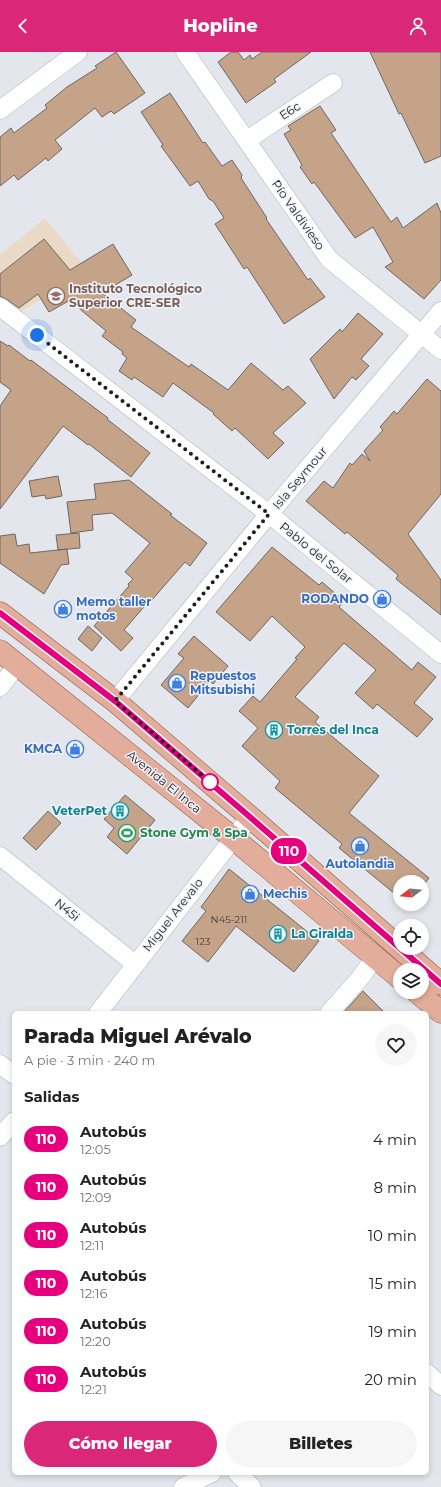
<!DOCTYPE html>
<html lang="es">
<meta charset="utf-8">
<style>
:root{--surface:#fff;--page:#f6f6f6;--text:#222;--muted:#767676;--accent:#db2777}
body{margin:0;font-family:Montserrat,sans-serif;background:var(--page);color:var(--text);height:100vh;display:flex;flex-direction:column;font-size:15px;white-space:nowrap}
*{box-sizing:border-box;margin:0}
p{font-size:13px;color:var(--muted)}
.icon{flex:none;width:22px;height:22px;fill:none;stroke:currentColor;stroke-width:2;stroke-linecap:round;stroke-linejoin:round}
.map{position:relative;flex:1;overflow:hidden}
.panel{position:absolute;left:12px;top:959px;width:417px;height:464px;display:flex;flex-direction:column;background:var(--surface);border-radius:6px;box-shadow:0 2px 6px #0003}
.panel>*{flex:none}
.badge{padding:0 8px;border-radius:13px;font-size:14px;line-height:26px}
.needle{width:26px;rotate:254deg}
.fabs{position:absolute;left:393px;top:823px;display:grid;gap:8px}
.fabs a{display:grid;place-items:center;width:36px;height:36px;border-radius:50%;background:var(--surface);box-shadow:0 2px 6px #0003;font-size:20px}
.you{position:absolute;width:20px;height:20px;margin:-10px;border:3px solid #fff;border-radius:50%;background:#1a73e8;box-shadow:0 0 0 6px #1a73e833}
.map>.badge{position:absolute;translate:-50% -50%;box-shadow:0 0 0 2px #fff}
h2{padding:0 12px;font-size:15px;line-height:36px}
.round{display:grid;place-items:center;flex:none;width:42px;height:42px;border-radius:21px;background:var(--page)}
.head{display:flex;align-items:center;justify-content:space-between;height:68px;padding:0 12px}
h1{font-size:19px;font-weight:800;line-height:30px}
.action{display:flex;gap:8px;margin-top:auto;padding:8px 12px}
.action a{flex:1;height:46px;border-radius:24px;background:var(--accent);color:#fff;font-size:16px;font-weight:800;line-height:46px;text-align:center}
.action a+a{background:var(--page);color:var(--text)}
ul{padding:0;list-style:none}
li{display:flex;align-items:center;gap:12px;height:48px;padding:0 12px}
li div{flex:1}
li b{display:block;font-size:15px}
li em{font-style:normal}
li .badge{min-width:44px;font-weight:700;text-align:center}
header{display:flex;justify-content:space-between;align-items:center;height:52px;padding:0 12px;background:var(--accent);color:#fff;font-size:18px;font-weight:800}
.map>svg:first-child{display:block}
</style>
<header><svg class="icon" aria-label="back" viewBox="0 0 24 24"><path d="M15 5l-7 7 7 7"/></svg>Hopline<svg class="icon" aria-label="person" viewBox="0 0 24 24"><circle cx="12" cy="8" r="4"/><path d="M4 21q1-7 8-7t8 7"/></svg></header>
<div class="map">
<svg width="441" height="1435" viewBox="0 0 441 1435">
<rect width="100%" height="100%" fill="#e4e6ed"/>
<path fill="#ebd9c8" d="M 45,166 L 87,218 L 18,262 L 0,248 L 0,203 Z"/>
<path fill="#c4a389" stroke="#6d6864" d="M 116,0 L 145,41 L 114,62 L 111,59 L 102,65 L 95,56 L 55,88 L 62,97 L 48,109 L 46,106 L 18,128 L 14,123 L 0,134 L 0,85 L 11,76 L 14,81 L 47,56 L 45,53 L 67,35 L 97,16 L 95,14 Z
M 231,0 L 238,0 L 244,8 L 250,3 L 252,7 L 262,0 L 311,0 L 274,27 L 276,30 L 246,51 L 218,10 Z
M 370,0 L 441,0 L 441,104 L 425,111 L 401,61 L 399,62 Z
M 170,41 L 203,91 L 205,90 L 222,114 L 232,108 L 242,123 L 241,126 L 267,166 L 266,167 L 308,228 L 310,226 L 325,245 L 284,272 L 247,215 L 244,217 L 215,172 L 224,166 L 213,149 L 209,147 L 198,129 L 190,134 L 161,94 L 163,93 L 141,60 Z
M 320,54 L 336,78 L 331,81 L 391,170 L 397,165 L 403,176 L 437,151 L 441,161 L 441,228 L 424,247 L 385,215 L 393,210 L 373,175 L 355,186 L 314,130 L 312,132 L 300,115 L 302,113 L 284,82 L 291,78 L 288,74 Z
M 44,187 L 70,218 L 113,192 L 132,223 L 102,241 L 136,268 L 131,275 L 189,315 L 191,312 L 228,338 L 251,311 L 283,338 L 288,334 L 306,351 L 273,381 L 284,391 L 268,407 L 235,376 L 232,379 L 213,362 L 214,361 L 173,331 L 163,345 L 134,325 L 132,328 L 119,319 L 127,306 L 122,302 L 123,300 L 102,284 L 106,279 L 81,258 L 72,247 L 49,260 L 38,242 L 19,256 L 6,247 L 0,244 L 0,222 Z
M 358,261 L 383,282 L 361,307 L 369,314 L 356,328 L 352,325 L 334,347 L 310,307 L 340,277 L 342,280 Z
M 0,289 L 8,294 L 9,293 L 30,309 L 31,308 L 108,366 L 107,367 L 150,401 L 131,425 L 89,392 L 88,393 L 63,374 L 0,457 L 0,354 L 11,338 L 0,330 Z
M 427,327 L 441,339 L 441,442 L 408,482 L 441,528 L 441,563 L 396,527 L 398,523 L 347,480 L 345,482 L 306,449 L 324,429 L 333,436 L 350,411 L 352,413 L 362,402 L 370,409 L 364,399 L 383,378 L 380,375 L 394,359 L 397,362 Z
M 58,424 L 62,444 L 46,447 L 45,443 L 32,445 L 29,429 Z
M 129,428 L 172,462 L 170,463 L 207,491 L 190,514 L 185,510 L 151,549 L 150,548 L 124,578 L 133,586 L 121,599 L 94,574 L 129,534 L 128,532 L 133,527 L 125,520 L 150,491 L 112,461 L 92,463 L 93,478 L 71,481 L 67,450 L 96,447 L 94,432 Z
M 79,481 L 80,496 L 58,498 L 56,483 Z
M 15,482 L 17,494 L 29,492 L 30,501 L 67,497 L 69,512 L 61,513 L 44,542 L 0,511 L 0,484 Z
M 272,495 L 319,533 L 322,530 L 344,549 L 339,555 L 412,618 L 418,610 L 436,625 L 414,651 L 433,667 L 417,685 L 377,652 L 373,657 L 355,641 L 376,618 L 344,591 L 295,645 L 319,665 L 315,670 L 379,724 L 349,761 L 429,826 L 422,835 L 422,830 L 400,830 L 400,846 L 339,796 L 342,792 L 275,736 L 280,729 L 242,694 L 258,676 L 239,659 L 253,644 L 260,650 L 297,607 L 295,606 L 305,595 L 272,564 L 250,589 L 216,560 Z
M 88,574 L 102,586 L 92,599 L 78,587 Z
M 194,584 L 228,614 L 213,632 L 210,629 L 188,656 L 161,633 L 184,606 L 178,602 Z
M 125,743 L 155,768 L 127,802 L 107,785 L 114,776 L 104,767 Z
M 48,759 L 61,771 L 36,798 L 23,786 Z
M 229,817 L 319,889 L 294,920 L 236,874 L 208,910 L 182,889 L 206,859 L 201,855 Z
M 363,939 L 385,961 L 343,961 Z"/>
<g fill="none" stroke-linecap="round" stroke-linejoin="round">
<defs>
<path id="minor" d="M 185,0 L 329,207 L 441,298
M 0,58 L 78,0
M 247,88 L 333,31
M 0,255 L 269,462 L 441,602
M 0,635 L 18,612
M 115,649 L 269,462 L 441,259
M 0,804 L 135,912
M 98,961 L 250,765
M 329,961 L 361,925 L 375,905
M 0,1012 L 14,1023
M 0,1085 L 14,1069
M 427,1321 L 441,1334
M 237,1421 L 252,1435
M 183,1435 L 212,1421"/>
<path id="major" d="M 0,561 L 115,649 L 250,765 L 441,932
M 0,599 L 233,786 L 400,926
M 417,940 L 441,960"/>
</defs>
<use href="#minor" stroke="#b0b2b8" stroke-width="19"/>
<use href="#major" stroke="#915845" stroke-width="23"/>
<use href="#minor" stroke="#fff" stroke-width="18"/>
<use href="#major" stroke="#e2ae9b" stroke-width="22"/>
</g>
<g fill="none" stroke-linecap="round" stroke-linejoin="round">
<defs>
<path id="line" d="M 0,561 L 115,649 L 250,765 L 441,932"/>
</defs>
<use href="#line" stroke="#fff" stroke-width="9"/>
<use href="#line" stroke="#e6007e" stroke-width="6"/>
<path stroke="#1d1d20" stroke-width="4" stroke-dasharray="0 7.2" d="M 37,283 L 269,462 L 115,649 L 210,730"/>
</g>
<defs>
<symbol id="school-ring" viewBox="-11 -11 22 22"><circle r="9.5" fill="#f2f3fa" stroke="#8d6e63" stroke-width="1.5"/><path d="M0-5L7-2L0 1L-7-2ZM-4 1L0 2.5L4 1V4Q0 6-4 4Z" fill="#8d6e63"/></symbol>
<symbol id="shop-ring" viewBox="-11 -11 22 22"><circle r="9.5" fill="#f2f3fa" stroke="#3f7fe0" stroke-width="1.5"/><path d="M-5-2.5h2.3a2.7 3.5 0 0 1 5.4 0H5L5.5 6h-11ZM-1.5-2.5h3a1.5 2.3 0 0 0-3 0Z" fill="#3f7fe0"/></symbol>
<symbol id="building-ring" viewBox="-11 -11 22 22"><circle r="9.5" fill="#f2f3fa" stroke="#0f9aa8" stroke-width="1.5"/><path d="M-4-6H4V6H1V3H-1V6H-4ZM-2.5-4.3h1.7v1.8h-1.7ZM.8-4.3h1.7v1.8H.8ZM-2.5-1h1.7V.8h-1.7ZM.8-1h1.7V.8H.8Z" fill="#0f9aa8"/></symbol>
<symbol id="stadium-ring" viewBox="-11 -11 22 22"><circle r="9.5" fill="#f2f3fa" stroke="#2e9e5b" stroke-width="1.5"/><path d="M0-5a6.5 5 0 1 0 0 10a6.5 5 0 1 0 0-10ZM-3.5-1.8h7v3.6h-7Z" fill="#2e9e5b"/></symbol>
</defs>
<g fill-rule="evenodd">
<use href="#school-ring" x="46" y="234" width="20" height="20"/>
<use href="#shop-ring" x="372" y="537" width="20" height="20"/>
<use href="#shop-ring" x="53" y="547" width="20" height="20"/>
<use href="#shop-ring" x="167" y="621" width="20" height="20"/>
<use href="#building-ring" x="264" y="668" width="20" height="20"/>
<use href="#shop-ring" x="65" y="687" width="20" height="20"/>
<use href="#building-ring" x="110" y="749" width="20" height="20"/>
<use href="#stadium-ring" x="117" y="771" width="20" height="20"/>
<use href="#shop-ring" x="350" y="784" width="20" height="20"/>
<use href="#shop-ring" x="240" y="832" width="20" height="20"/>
<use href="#building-ring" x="268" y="872" width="20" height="20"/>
</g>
<circle fill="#fff" stroke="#e6007e" stroke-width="2" cx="210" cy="730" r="8"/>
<g text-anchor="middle" stroke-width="3" stroke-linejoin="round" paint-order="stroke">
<g font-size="10" fill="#473e3a">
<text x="229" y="871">N45-211</text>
<text x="203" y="893">123</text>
</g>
<g font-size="12" fill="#1d1d20" stroke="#f2f3fa">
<text transform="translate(290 59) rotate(-33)" y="4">E6c</text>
<text transform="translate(298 163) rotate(55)" y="4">Pío Valdivieso</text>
<text transform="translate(300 426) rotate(-50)" y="4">Isla Seymour</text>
<text transform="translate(316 501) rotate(39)" y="4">Pablo del Solar</text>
<text transform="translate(164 730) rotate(39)" y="4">Avenida El Inca</text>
<text transform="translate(67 858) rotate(39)" y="4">N45i</text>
<text transform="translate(173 863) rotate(-52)" y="4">Miguel Arevalo</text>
</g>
<g font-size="12" font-weight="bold" fill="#785e54" stroke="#f2f3fa" text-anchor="start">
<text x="69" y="241">Instituto Tecnológico<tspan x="69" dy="14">Superior CRE-SER</tspan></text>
</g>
<g font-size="12" font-weight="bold" fill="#366cbe" stroke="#f2f3fa" text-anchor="start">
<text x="369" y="551" text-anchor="end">RODANDO</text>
<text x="76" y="554">Memo taller<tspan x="76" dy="14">motos</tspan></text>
<text x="190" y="628">Repuestos<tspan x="190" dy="14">Mitsubishi</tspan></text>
<text x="62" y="701" text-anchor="end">KMCA</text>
<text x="360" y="816" text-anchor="middle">Autolandia</text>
<text x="263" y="846">Mechis</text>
</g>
<g font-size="12" font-weight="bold" fill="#0d838f" stroke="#f2f3fa" text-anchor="start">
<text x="287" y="682">Torres del Inca</text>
<text x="107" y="763" text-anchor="end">VeterPet</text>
<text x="291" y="886">La Giralda</text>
</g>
<g font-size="12" font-weight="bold" fill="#27864d" stroke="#f2f3fa" text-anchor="start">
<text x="140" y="785">Stone Gym &amp; Spa</text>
</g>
</g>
</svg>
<div class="fabs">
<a><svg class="needle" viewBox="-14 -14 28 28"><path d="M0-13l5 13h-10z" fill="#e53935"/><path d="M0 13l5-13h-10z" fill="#767676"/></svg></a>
<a><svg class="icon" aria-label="locate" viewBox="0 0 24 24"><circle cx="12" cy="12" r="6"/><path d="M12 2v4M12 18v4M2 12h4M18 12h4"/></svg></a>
<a><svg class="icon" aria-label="layers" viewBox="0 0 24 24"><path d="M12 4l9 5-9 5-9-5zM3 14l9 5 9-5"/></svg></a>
</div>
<div class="you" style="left:37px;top:283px"></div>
<b class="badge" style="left:289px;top:799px;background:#e6007e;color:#fff">110</b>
<section class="panel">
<div class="head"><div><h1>Parada Miguel Arévalo</h1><p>A pie · 3 min · 240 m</p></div><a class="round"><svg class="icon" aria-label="heart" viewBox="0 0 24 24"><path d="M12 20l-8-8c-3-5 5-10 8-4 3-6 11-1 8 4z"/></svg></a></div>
<h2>Salidas</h2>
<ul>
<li><span class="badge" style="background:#e6007e;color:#fff">110</span><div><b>Autobús</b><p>12:05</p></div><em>4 min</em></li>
<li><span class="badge" style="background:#e6007e;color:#fff">110</span><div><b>Autobús</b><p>12:09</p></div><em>8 min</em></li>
<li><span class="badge" style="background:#e6007e;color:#fff">110</span><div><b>Autobús</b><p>12:11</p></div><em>10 min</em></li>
<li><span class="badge" style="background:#e6007e;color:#fff">110</span><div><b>Autobús</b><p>12:16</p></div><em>15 min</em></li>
<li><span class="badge" style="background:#e6007e;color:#fff">110</span><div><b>Autobús</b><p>12:20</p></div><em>19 min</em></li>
<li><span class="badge" style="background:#e6007e;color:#fff">110</span><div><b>Autobús</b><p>12:21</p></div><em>20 min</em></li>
</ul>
<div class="action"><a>Cómo llegar</a><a>Billetes</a></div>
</section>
</div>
